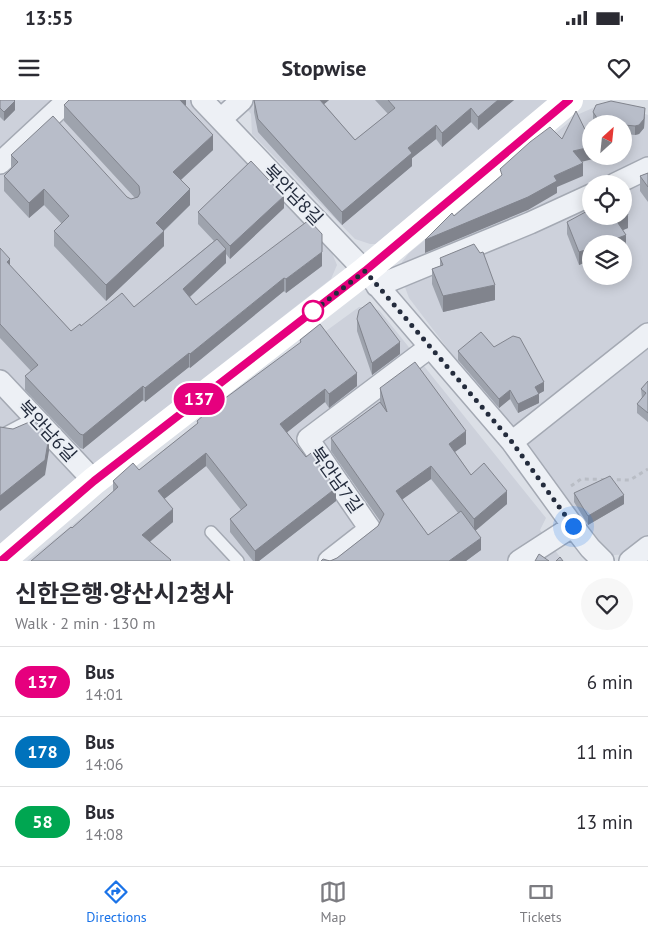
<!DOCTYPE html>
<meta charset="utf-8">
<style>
:root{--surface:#fff;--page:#f7f7f7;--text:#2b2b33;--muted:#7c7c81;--line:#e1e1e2;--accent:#1a73e8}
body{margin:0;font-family:"PT Sans","Noto Sans KR",sans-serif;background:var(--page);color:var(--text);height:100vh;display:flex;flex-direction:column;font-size:19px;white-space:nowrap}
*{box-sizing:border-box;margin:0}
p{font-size:16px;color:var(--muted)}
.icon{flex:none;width:28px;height:28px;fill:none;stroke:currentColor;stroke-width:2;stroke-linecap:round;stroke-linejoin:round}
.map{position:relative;height:461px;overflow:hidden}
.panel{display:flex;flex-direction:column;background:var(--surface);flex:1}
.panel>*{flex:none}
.badge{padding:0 10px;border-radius:16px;font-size:18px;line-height:32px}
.needle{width:32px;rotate:27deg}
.buttons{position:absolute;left:582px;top:15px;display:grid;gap:10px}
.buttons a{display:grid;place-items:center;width:50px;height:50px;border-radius:50%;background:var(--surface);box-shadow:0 2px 12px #0003;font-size:25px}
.you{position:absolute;width:25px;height:25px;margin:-12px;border:4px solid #fff;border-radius:50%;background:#1a73e8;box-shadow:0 0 0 8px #1a73e833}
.map>.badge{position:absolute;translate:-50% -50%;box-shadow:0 0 0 2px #fff}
.round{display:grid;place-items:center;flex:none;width:52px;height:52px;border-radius:26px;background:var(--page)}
.summary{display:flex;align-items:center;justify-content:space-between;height:85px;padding:0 15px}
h1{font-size:24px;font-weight:700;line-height:38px}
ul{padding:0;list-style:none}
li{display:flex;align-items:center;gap:15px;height:70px;padding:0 15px;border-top:1px solid var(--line)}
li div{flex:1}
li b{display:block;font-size:19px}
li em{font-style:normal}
li .badge{min-width:55px;font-weight:700;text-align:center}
.status{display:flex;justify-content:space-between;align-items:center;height:35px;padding:0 25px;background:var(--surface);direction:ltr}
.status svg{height:14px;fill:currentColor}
header{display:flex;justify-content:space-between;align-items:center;height:65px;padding:0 15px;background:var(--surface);font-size:22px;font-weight:700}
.menu{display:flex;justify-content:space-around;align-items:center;height:70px;border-top:1px solid var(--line);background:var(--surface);font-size:14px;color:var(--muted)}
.menu a{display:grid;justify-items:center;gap:2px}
.menu .selected{color:var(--accent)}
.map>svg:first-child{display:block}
</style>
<div class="status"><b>13:55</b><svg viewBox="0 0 49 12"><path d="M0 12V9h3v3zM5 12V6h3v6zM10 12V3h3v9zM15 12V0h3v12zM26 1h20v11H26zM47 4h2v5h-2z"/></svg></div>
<header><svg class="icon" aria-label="menu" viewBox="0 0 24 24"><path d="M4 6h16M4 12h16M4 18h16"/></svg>Stopwise<svg class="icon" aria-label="heart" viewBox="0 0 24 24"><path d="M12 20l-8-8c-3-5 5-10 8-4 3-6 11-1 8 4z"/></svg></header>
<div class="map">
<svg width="648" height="461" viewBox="0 0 648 461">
<rect width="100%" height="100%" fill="#dbdfe6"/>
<path fill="#cdd1db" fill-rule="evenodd" d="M 0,0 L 192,0 L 332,153 L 337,165 L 331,179 L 146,323 L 0,446 Z
M 239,0 L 551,0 L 380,144 L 370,144 L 355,139 L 252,34 L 251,14 Z
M 612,6 L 634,10 L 648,15 L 648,436 L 625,454 L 606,456 L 409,198 L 399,171 L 402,162 L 409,153 L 579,14 L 595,7 ZM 591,24 L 624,24 L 624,56 L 591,56 ZM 591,84 L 624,84 L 624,116 L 591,116 ZM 591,144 L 624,144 L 624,176 L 591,176 Z
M 359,207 L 379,210 L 546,418 L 540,430 L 563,461 L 27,461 L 211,315 Z"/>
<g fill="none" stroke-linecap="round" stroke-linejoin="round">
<defs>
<path id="lane" d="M 0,335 L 2,335 L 34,318
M 211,432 L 238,461"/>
<path id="street" d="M 202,0 L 365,171 L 512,342 L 573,426 L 590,448 L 603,461
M 221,19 L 242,0
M 0,63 L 68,0
M 615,84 L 648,68
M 377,186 L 530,123 L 591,95
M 0,281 L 94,381
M 512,342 L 648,234
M 329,461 L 370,429 L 308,339 L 430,247
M 519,461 L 573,426
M 630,461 L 648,447"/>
</defs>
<use href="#lane" stroke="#a4a9b3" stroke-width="14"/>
<use href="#street" stroke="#a4a9b3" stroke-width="24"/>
<path stroke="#b9bdc5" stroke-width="3" stroke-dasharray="4 4" stroke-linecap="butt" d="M 571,386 L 581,379 L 630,380 L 648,369"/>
<use href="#lane" stroke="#edf0f5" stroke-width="11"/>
<use href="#street" stroke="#edf0f5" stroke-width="21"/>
<path stroke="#fff" stroke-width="28" d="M 1,461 L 94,381 L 365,171 L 569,0"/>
</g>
<path fill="#9ea3ad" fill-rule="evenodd" d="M 0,0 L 15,10 L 4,21 L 0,17 Z
M 186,0 L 185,6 L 213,50 L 181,80 L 190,105 L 164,131 L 164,146 L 106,201 L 54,146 L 54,131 L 62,124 L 44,105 L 29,118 L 4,91 L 4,76 L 11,69 L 11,55 L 127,97 L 131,99 L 135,98 L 64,21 L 64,5 Z
M 254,0 L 329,0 L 324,4 L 355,40 L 388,14 L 375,0 L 514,0 L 478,30 L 471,22 L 442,47 L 436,39 L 412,58 L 412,66 L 342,125 L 258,32 L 254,12 Z
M 593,12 L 645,17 L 644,28 L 639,34 L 635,35 L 624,34 L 624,24 L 594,24 L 593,21 Z
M 648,73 L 648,102 L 640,91 L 640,76 Z
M 284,108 L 230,159 L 226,154 L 226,163 L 190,197 L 196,205 L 322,166 L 286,193 L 284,191 L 190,268 L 189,267 L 145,302 L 143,300 L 83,349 L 80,348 L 25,290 L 25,276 L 31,271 L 0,238 L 0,148 L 10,166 L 71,231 L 81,226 L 134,207 L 214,141 L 198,124 L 198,112 Z
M 567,122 L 628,128 L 623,130 L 626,148 L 624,148 L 624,144 L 591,144 L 591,160 L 579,165 L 567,134 Z
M 440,158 L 495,200 L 443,212 L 432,184 L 432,169 L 440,166 Z
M 357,219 L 400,254 L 372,275 L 357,231 Z
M 300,240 L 357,286 L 329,308 L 325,302 L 287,332 L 336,401 L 259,461 L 253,461 L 230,432 L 230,419 L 241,410 L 206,366 L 164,399 L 173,422 L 150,442 L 171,461 L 72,428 L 113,392 L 113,381 L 139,370 L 197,324 L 197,321 L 300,243 Z
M 494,247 L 544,291 L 538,294 L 539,303 L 518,313 L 510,299 L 499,308 L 458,260 L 458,251 Z
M 648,281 L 648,322 L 637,313 L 637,304 L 642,299 L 641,289 Z
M 380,288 L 466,344 L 455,352 L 471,375 L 507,404 L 475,430 L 481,450 L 466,461 L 321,461 L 330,461 L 337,458 L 378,426 L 380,421 L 331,351 L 331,338 L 380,303 ZM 431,379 L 458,413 L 428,435 L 402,399 Z
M 574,393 L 624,404 L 588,425 L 574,402 Z"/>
<path fill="#81848d" d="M 178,0 L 186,0 L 186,5 L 178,13 Z
M 317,0 L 329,0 L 317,10 Z
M 498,0 L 514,0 L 478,30 L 478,17 Z
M 15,1 L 15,10 L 4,21 L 4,12 Z
M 471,8 L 471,22 L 442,47 L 442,33 Z
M 645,8 L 644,28 L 639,34 L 635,35 L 635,26 Z
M 436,25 L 436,39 L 412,58 L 412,66 L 342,125 L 342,112 L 408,48 Z
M 213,35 L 213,50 L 173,87 L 173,72 Z
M 591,47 L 591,56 L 593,56 L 593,59 L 573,64 L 573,51 Z
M 583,63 L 583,76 L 557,87 L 557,93 L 528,110 L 425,153 L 425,140 L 554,76 Z
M 44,89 L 44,105 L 29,118 L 29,103 Z
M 190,89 L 190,105 L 156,138 L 156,123 Z
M 284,96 L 284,108 L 230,159 L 230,146 Z
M 628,115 L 628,128 L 616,133 L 616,120 Z
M 164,131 L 164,146 L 106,201 L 106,185 Z
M 626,135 L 626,148 L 624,148 L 624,144 L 602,144 Z
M 591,148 L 591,160 L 579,165 L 579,152 Z
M 226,149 L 226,163 L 183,203 L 183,189 Z
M 322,152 L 322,166 L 286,193 L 286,179 Z
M 10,159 L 10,173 L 7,162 Z
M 284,178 L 284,191 L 190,268 L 190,254 Z
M 495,185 L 495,200 L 443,212 L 443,196 Z
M 400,242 L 400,254 L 372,275 L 372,263 Z
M 189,253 L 189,267 L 145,302 L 145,288 Z
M 357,273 L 357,286 L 329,308 L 329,294 Z
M 544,282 L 544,291 L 535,296 L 535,287 Z
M 143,286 L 143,300 L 83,349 L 83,335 Z
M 325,289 L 325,302 L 280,338 L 280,324 Z
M 510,290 L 510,299 L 499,308 L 499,299 Z
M 539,294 L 539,303 L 518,313 L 518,304 Z
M 466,331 L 466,344 L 449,356 L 449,344 Z
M 49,336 L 49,351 L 45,375 L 0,411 L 0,396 Z
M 206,353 L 206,366 L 158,404 L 158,391 Z
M 431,366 L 431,379 L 396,404 L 396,391 Z
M 336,388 L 336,401 L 259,461 L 255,461 L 255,451 Z
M 507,391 L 507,404 L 474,432 L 474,419 Z
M 624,395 L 624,404 L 588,425 L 588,416 Z
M 173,409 L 173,422 L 142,448 L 142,435 Z
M 481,438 L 481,450 L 466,461 L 449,461 Z"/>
<path fill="#b8bdc9" stroke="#81848d" d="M 0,0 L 14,0 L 15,1 L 4,12 L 0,8 Z
M 69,0 L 180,0 L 213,35 L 173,72 L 190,89 L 156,123 L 164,131 L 106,185 L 54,131 L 69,116 L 44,89 L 29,103 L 4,76 L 18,62 L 11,55 L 53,16 L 127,97 L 131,99 L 138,97 L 140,93 L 139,86 L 64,5 Z
M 254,0 L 320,0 L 355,40 L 395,8 L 388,0 L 498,0 L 478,17 L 471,8 L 442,33 L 436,25 L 408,48 L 412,53 L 342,112 L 258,19 Z
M 611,1 L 645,8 L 644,19 L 639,25 L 635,26 L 624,25 L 624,24 L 616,24 L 599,21 L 593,12 L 596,5 Z
M 576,11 L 591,42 L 591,47 L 573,51 L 583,63 L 554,76 L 557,81 L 528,97 L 425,140 L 452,113 L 454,116 L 502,75 L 500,69 L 530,42 L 550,27 L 562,39 Z
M 251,61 L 284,96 L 230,146 L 198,112 Z
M 648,73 L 648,87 L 640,76 Z
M 624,106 L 628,115 L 616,120 L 626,135 L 602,144 L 591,144 L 591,148 L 579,152 L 567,122 L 591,109 L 591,116 L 624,116 Z
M 309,120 L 322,134 L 322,152 L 286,179 L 284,178 L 190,254 L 189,253 L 145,288 L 143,286 L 83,335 L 80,334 L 25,276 L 38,265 L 0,224 L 0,148 L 10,159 L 7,162 L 71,231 L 80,224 L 81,226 L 122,193 L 134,207 L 217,139 L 226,149 L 183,189 L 196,205 Z
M 474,144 L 480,153 L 483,152 L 495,185 L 443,196 L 432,169 L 443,165 L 440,158 Z
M 370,202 L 400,242 L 372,263 L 357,219 L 359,210 Z
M 320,224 L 357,273 L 329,294 L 325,289 L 280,324 L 306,357 L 311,353 L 336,388 L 255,451 L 230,419 L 247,405 L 206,353 L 158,391 L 173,409 L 142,435 L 171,460 L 170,461 L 31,461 L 71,427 L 72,428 L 118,387 L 113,381 L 133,363 L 139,370 L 198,323 L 197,321 L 212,308 L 301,242 L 300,240 Z
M 481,232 L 494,247 L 513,236 L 520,238 L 544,282 L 535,287 L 539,294 L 518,304 L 510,290 L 499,299 L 458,251 Z
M 415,262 L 466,331 L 449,344 L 471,375 L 484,363 L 507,391 L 474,419 L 431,366 L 396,391 L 428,435 L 461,411 L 481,438 L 449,461 L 321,461 L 323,459 L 330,461 L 337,458 L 378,426 L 384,414 L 331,338 L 380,302 L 387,312 L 380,288 Z
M 648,281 L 648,313 L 637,304 L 646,293 L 641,289 Z
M 34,320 L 49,336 L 45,360 L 0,396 L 0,327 L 13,329 Z
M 610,376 L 624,395 L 588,416 L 574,393 Z
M 539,454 L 549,461 L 535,461 Z
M 560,457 L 563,461 L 556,461 Z"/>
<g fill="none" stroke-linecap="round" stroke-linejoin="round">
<defs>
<path id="line" d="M 1,461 L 94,381 L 365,171 L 569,0"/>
</defs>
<use href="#line" stroke="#fff" stroke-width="11"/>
<use href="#line" stroke="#e6007e" stroke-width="8"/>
<path stroke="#242c3d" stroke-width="5" stroke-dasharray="0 9" d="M 313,211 L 307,216 L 365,171 L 512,342 L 573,426"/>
</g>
<circle fill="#fff" stroke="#e6007e" stroke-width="2.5" cx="313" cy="211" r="10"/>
<g text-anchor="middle" stroke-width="4" stroke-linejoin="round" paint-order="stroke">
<g font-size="18" fill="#242c3d" stroke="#eaeef4">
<text transform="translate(293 95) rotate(46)" y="6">북안남8길</text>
<text transform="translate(47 331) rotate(47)" y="6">북안남6길</text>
<text transform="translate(336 380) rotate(55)" y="6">북안남7길</text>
</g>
</g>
</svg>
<div class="buttons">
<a><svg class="needle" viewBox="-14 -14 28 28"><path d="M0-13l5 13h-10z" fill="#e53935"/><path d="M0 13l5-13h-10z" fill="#7c7c81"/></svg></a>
<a><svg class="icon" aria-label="locate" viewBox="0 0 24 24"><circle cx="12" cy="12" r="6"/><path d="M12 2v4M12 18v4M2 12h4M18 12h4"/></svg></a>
<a><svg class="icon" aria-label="layers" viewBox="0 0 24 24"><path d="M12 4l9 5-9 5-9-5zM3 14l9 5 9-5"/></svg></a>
</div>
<div class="you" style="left:573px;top:426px"></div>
<b class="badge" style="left:199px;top:299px;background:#e6007e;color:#fff">137</b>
</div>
<section class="panel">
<div class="summary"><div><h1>신한은행·양산시2청사</h1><p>Walk · 2 min · 130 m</p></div><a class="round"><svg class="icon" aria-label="heart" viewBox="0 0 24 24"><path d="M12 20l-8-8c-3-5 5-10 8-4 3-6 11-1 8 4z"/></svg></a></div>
<ul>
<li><span class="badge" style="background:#e6007e;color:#fff">137</span><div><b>Bus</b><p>14:01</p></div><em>6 min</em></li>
<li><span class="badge" style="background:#0072bc;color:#fff">178</span><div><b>Bus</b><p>14:06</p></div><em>11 min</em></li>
<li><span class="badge" style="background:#00a651;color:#fff">58</span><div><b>Bus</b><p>14:08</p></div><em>13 min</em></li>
</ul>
</section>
<nav class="menu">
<a class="selected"><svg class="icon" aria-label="directions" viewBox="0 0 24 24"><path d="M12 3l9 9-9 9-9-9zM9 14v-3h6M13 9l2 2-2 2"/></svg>Directions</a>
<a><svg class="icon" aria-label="map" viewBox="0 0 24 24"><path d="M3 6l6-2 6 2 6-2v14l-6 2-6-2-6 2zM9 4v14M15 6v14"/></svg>Map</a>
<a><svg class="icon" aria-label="tickets" viewBox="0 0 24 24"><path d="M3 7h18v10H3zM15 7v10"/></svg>Tickets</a>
</nav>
